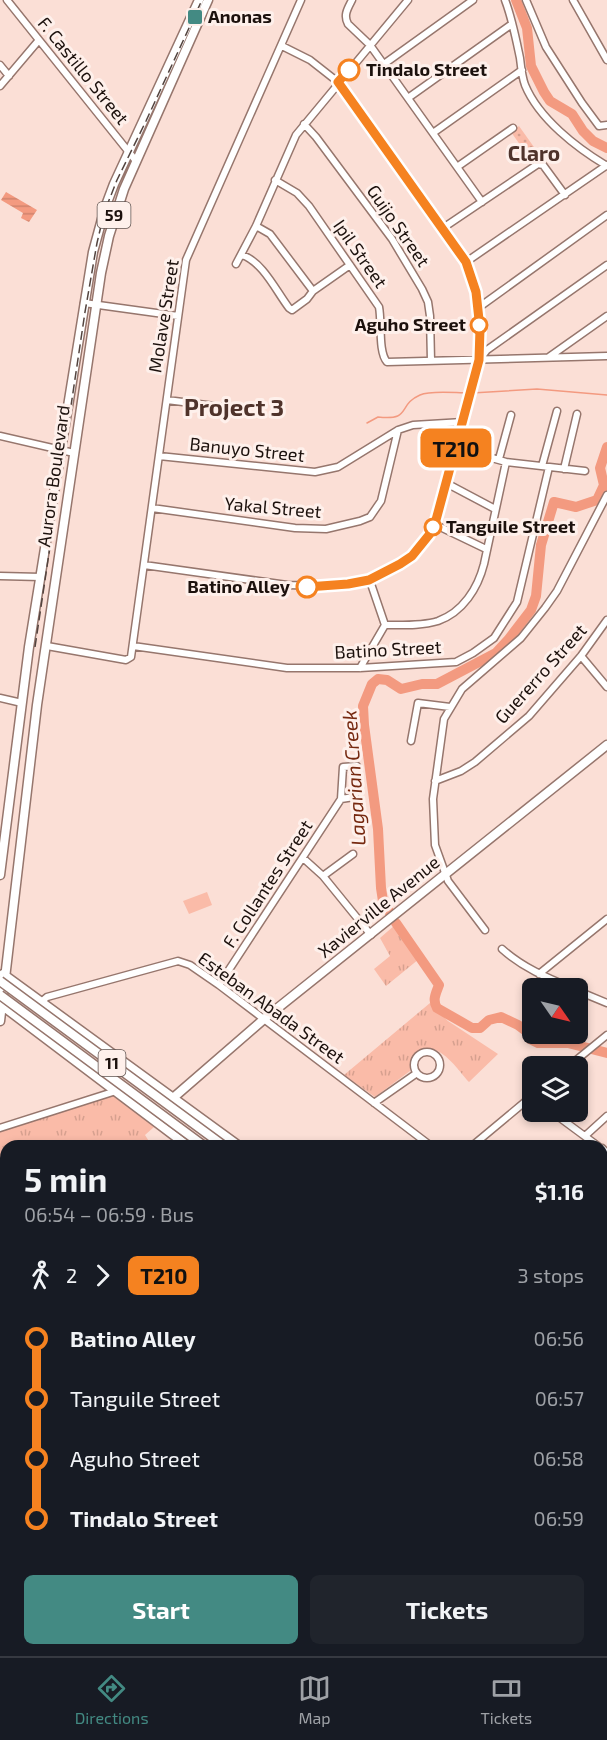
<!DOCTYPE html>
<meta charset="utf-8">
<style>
:root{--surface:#171b24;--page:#20242c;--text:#f1f3f6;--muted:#9ea1a6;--line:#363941;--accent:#438a83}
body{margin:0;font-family:"Exo 2",sans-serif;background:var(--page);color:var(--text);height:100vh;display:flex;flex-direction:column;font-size:22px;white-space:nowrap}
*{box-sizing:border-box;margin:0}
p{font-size:20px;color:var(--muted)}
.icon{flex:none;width:33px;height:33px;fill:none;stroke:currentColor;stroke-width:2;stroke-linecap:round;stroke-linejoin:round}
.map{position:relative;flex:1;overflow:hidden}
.details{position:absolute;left:0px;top:1140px;width:608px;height:516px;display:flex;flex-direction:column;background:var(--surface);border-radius:18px 18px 0 0;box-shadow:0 3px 9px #0003}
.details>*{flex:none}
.badge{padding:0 12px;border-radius:9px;font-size:21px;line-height:39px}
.needle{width:39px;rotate:124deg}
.tools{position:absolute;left:522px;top:978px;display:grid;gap:12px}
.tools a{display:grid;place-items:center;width:66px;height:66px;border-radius:9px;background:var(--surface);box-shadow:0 3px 9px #0003;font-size:30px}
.map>.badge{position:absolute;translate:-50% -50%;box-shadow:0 0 0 3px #fff}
.legs{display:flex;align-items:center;gap:9px;height:66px;padding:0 24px;font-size:20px}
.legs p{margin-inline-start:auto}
.head{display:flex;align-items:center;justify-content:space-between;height:102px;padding:0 24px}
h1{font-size:33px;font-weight:700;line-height:45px}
.cta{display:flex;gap:12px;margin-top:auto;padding:12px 24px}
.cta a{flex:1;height:69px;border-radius:9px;background:var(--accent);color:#fff;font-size:24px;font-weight:700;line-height:69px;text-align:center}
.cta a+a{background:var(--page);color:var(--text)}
ul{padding:0 24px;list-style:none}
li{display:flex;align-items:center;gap:21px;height:60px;font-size:22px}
li i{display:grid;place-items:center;width:9px;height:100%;margin:0 8px;background:currentColor}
li i::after{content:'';width:15px;height:15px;margin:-8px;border:4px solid;border-radius:50%;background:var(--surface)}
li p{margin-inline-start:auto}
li:first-child i{background:linear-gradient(#0000 50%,currentColor 0)}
li:last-child i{background:linear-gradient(currentColor 50%,#0000 0)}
.menu{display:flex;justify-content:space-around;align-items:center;height:84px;border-top:2px solid var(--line);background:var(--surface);font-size:16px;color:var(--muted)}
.menu a{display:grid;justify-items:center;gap:3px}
.menu .active{color:var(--accent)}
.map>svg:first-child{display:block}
</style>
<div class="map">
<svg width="607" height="1656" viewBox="0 0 607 1656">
<defs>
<pattern id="grass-tufts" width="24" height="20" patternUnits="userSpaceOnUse" patternTransform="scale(1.5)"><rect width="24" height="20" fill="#fabba8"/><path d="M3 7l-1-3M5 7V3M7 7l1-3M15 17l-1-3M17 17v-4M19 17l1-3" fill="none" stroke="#d6a08f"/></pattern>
<pattern id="park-dots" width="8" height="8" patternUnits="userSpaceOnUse" patternTransform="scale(1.5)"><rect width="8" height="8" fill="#fabba8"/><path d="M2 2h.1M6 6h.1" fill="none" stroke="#d6a08f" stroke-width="1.8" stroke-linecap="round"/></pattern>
<pattern id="water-rules" width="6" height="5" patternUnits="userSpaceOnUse" patternTransform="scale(1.5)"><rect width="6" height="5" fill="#f39a80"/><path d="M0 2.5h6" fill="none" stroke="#d0846d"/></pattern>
</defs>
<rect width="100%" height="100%" fill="#fbdfd6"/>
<path fill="url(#grass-tufts)" d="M 395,925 L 419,959 L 386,986 L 374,969 L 390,956 L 380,938 Z
M 430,1003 L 448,1021 L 498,1054 L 469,1082 C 457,1069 440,1041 420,1051 C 412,1056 411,1063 410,1071 L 375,1097 L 344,1075 Z
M 114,1095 L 154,1127 L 145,1135 L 152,1146 L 6,1146 L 6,1256 L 0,1256 L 0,1129 Z"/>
<path fill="url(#park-dots)" d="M 519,126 L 541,157 L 533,163 L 511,132 Z
M 602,1635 L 607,1636 L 607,1656 L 568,1656 L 572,1650 L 602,1650 Z"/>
<path fill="#fabba8" d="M 207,892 L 212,905 L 189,914 L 183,901 Z
M 602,1486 L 607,1490 L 607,1581 L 602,1577 Z"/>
<path fill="url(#water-rules)" d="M 6,192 L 37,210 L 29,222 L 21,218 L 23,213 L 1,200 Z"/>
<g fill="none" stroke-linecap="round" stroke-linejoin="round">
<path stroke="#f39a80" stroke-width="1.5" d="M 472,393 L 537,389 L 607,395
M 367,423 L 378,417 C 412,421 397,405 420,395 C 431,390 455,393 468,393"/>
<path stroke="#f39a80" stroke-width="10" d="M 516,0 L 527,28 L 531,66 L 544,92 L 550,101 L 572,114 L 583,131 L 593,141 L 607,148
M 390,913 L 383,901 L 381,888 L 378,829 L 364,725 L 363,706 L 372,684 L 378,679 L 387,680 L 401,689 L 422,684 L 437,684 L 496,653 L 508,640 L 531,610 L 536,596 L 541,545 L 554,502 L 576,507 L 597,500 L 604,485 L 600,468 L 607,447
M 396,923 L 439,985 C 436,993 432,1000 437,1008 L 472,1028 L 480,1028 L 489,1020 L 501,1017 L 518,1025 L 526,1031 L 530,1039 L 538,1043 L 568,1043 L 607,1053"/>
<defs>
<path id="minor" d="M 7,0 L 136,161
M 352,0 C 348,8 343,15 348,24 L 370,45 L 482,202
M 505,0 C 512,18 516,39 520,58 C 521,67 522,77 525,85 C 539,119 577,148 607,166
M 526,0 L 546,47 L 582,103 L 599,126 L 607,125
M 573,0 L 607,60
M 384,64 L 473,0
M 0,65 L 9,76
M 0,86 L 39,40
M 408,98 L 512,24
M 304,124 L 316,137 L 392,239 L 422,289 L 428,302 L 430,316 L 431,361
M 433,133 L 522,70
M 457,167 L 513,128
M 275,180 L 297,193 L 309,206 L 379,307 C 382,322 378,352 387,362 L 607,356
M 256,226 L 270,234 L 313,291
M 443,228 L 538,164 L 543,165 L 565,195
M 242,255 C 263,262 276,291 289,308 L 292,310 L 307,299 L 313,291 L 350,265
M 466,262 L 607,165
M 236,264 L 256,226 L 296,135 L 408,0
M 84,303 L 178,316
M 478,308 L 607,215
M 549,357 L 607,316
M 480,359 L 487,350 L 607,265
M 167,400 L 238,409
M 0,436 L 74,453
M 456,448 L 506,462 L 585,471
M 159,456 L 315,472 L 338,467 L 398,430 L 413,425 L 463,422
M 499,459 L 511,415
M 542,466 L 557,411
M 564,469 L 577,414
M 446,483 L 495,509
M 152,508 L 295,528 L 326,529 L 360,521 L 370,517 L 381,501 L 398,430
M 434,524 L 486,549
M 144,565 L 287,585 L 326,586 L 369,580 L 400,564 L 412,556 L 424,543 L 436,520 L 479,360 L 480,329 L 476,293 L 466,262 L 338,82 L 310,60 L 282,46
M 0,576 L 41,577
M 369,578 L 385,625
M 385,625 C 402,625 422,626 438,621 C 463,612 478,588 484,564 L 506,462
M 47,646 L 126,660 L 131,657 L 186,260 L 301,0
M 133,646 L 287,668 L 360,668 L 456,662 L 473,653 L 494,638 L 517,602 L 549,467
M 581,656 L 607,687
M 360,668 L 385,625
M 0,698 L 22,703
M 411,741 L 418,703 L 450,707
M 435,781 L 461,771 L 475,762 L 529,716 L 581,656 L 607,620
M 303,858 L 323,876 L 371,935
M 323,876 L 353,854
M 485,930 L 448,881 L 435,845 L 433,799 L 444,719 L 462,689 L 521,638 L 545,608 L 557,591 L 607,495
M 502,949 C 522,967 547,978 572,988
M 539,974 L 607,919
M 219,985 L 341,799 L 354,797 L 358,785 L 357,766 L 343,767 L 341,799
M 578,991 L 607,1003
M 41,1002 L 47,997 L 178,961 L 190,965 L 219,985 L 431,1146
M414 1065a13 13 0 1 1 26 0a13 13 0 1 1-26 0Z
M 569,1066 L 607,1035
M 374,1103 L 417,1073
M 552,1112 L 598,1146
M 0,1128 L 116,1091
M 585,1136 L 607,1116
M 472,1146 L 532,1096
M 602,1148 L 607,1153
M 602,1275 L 607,1279"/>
<path id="major" d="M 0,875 L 29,647 L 93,252 L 105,208 L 114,184 L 199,0
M 3,974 L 239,1146
M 0,1004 L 188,1146
M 0,1021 L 37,705 L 101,273 L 109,236 L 124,189 L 208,0
M 173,1098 L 264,1019 L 607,745
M 602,1422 L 607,1426
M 602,1443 L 607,1447"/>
</defs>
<use href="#minor" stroke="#96766d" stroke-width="9"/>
<use href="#major" stroke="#96766d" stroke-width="11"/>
<use href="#minor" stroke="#fff" stroke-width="6"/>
<use href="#major" stroke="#fff" stroke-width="8"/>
<path stroke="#53443f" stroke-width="1.5" stroke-dasharray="9 4.5" stroke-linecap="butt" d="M 35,647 L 85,312 L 97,243 L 104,213 L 117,180 L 146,121 L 202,0"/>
<defs>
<path id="major-bridge" d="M 0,981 L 224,1146
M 0,995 L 204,1146"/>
</defs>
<use href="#major-bridge" stroke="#96766d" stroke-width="11" stroke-linecap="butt"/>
<use href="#major-bridge" stroke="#fff" stroke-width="8"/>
</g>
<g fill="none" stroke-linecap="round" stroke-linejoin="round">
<defs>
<path id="line-1" d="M 307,587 L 348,584 L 369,580 L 400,564 L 412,556 L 429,535 L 436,520 L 479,360 L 480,329 L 476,292 L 466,262 L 338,82 L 349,70"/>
</defs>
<use href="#line-1" stroke="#fff" stroke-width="14"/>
<use href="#line-1" stroke="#f58220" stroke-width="9"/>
</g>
<rect fill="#438a83" stroke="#fef0eb" stroke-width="2" x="187" y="9" width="16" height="16" rx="3"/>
<g fill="#fff" stroke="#f58220" stroke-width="3">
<circle cx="349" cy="70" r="10"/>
<circle cx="479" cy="325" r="8"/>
<circle cx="433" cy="527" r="8"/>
<circle cx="307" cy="587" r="10"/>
</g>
<g text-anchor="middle" stroke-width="6" stroke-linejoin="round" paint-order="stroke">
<g fill="#fef0eb" stroke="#605450" stroke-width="1.5">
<rect x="97.5" y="202" width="33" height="26" rx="4.5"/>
<rect x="98.5" y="1050" width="27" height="26" rx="4.5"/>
</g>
<g font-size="16" font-weight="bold" fill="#1c110d">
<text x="114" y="221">59</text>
<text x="112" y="1069">11</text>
</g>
<g font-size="18" font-weight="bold" fill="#1c110d" stroke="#fef0eb" text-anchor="start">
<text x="208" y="23">Anonas</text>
</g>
<g font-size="18" font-weight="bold" fill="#1c110d" stroke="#fef0eb" text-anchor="start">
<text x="366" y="76">Tindalo Street</text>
<text x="466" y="331" text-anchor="end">Aguho Street</text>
<text x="446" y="533">Tanguile Street</text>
<text x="290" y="593" text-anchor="end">Batino Alley</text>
</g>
<g font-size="18" fill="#1c110d" stroke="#fef0eb">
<text transform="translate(83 71) rotate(51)" y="6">F. Castillo Street</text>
<text transform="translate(398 226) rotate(55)" y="6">Guijo Street</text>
<text transform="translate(360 254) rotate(55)" y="6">Ipil Street</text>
<text transform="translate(164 316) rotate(-81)" y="6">Molave Street</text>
<text transform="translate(247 450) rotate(6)" y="6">Banuyo Street</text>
<text transform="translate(54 476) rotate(-82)" y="6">Aurora Boulevard</text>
<text transform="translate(273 508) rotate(5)" y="6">Yakal Street</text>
<text transform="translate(388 650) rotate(-3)" y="6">Batino Street</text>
<text transform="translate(541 674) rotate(-48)" y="6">Guererro Street</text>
<text transform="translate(268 884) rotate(-57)" y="6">F. Collantes Street</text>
<text transform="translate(379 907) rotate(-39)" y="6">Xavierville Avenue</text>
<text transform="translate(271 1008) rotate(36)" y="6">Esteban Abada Street</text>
</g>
<g font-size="20" font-style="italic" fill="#762910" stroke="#fef0eb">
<text transform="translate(354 778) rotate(-94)" y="7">Lagarian Creek</text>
</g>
<g font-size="21" font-weight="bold" fill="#4f332b" stroke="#fef0eb">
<text x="534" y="161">Claro</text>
</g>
<g font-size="24" font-weight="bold" fill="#4f332b" stroke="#fef0eb">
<text x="234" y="416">Project 3</text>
</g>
</g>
</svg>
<div class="tools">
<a><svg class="needle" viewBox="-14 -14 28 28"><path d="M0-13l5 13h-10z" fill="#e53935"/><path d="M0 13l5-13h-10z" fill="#9ea1a6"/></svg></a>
<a><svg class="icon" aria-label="layers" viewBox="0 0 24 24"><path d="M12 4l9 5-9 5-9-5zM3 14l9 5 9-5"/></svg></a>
</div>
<b class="badge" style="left:456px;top:448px;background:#f58220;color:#111">T210</b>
<section class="details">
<div class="head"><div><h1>5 min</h1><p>06:54 – 06:59 · Bus</p></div><b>$1.16</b></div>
<div class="legs"><svg class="icon" aria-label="walk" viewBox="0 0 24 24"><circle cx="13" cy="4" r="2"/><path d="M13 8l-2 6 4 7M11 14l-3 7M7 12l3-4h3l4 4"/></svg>2<svg class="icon" aria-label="forward" viewBox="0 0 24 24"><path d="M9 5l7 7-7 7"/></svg><b class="badge" style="background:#f58220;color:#111">T210</b><p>3 stops</p></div>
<ul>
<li><i style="color:#f58220"></i><b>Batino Alley</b><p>06:56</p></li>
<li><i style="color:#f58220"></i><span>Tanguile Street</span><p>06:57</p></li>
<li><i style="color:#f58220"></i><span>Aguho Street</span><p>06:58</p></li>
<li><i style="color:#f58220"></i><b>Tindalo Street</b><p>06:59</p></li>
</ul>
<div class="cta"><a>Start</a><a>Tickets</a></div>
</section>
</div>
<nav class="menu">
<a class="active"><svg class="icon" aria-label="directions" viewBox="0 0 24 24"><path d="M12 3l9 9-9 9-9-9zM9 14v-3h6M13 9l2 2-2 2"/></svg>Directions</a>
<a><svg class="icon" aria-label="map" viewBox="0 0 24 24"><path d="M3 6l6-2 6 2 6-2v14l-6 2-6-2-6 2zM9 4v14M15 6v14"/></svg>Map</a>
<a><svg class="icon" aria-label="tickets" viewBox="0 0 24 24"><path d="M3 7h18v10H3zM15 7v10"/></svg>Tickets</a>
</nav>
